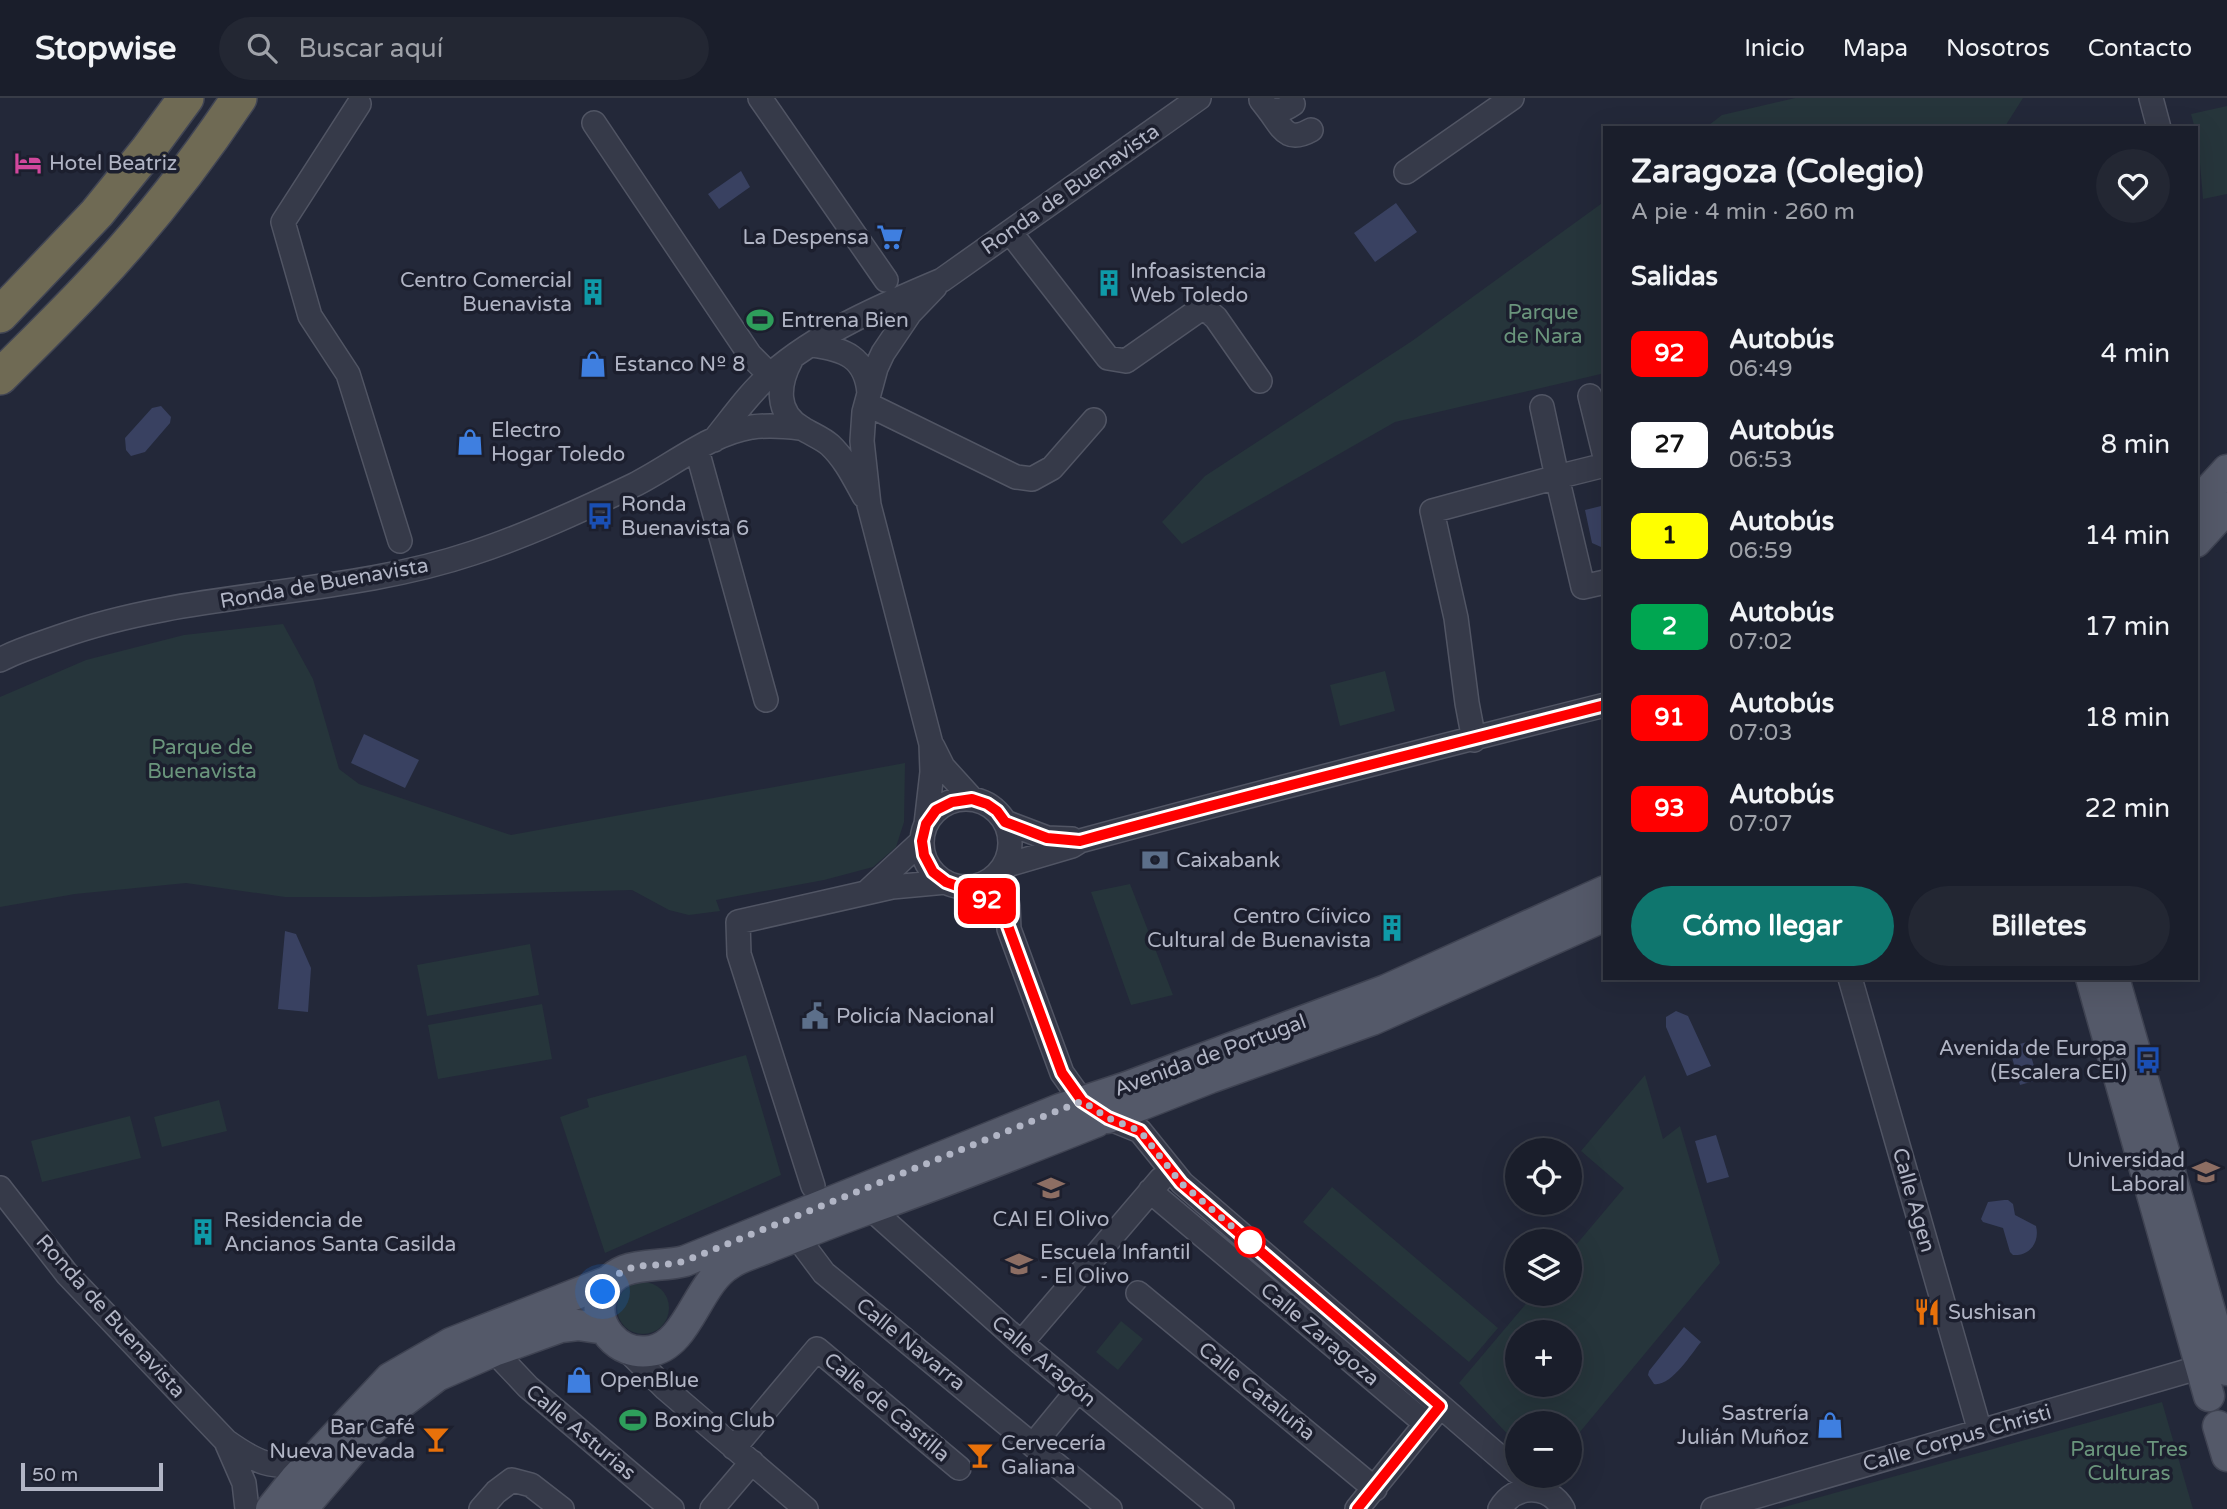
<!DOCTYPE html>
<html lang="es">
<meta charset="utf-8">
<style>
:root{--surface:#1a1e2b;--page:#232733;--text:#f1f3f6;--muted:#9fa2a9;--line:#383c47;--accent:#0f766e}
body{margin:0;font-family:"Varela Round",sans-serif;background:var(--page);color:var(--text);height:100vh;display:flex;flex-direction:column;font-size:26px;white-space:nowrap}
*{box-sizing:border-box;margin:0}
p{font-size:23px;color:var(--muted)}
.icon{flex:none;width:38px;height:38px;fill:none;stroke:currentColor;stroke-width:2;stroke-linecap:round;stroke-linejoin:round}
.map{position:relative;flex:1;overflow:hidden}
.side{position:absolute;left:1603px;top:28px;width:595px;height:854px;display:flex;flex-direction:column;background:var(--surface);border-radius:0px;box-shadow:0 7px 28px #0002,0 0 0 2px var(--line)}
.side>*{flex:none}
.badge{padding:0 14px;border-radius:10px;font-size:24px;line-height:46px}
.fabs{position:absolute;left:1505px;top:1040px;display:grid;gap:14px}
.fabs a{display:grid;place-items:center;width:77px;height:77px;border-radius:50%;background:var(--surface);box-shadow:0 7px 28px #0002,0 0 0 2px var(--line);font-size:35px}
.scale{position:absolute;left:21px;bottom:18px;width:142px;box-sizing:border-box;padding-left:7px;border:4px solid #b1b5c5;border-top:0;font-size:19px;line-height:24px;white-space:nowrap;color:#b1b5c5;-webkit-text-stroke:5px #1c1f2e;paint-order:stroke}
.you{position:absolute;width:35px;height:35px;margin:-18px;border:5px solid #fff;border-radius:50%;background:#1a73e8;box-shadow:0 0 0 10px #1a73e833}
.map>.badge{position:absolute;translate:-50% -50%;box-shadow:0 0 0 4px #fff}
h2{padding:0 28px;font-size:26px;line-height:63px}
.round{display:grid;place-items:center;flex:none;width:74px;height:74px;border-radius:37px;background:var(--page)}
.summary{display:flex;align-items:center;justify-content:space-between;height:119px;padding:0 28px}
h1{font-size:33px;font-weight:700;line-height:52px}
.cta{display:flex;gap:14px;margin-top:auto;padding:14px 28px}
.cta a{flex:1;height:80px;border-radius:42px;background:var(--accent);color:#fff;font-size:28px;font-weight:700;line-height:80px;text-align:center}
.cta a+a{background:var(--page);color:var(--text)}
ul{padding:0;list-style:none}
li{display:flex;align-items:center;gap:21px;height:91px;padding:0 28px}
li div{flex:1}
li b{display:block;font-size:26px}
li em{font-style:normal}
li .badge{min-width:77px;font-weight:700;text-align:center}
header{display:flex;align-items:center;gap:42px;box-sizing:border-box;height:98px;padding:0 35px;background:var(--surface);border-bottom:2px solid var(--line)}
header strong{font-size:33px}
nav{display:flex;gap:38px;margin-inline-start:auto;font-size:24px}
.search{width:490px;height:63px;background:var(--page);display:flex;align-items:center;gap:18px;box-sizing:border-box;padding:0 24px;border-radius:38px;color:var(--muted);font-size:26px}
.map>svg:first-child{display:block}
</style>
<header>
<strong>Stopwise</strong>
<div class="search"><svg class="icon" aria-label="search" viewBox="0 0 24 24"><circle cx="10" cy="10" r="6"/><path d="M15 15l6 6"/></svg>Buscar aquí</div>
<nav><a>Inicio</a><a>Mapa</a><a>Nosotros</a><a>Contacto</a></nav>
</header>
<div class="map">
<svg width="2227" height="1411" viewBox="0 0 2227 1411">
<rect width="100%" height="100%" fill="#232839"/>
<path fill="#26353b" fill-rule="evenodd" d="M 1795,0 L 2023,0 L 2004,30 L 1705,30 L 1722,17 Z
M 2227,8 L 2227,96 L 2203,101 L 2198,42 L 2191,16 Z
M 1605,103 L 1605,275 L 1395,324 L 1182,446 L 1162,424 L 1205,378 L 1412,243 Z
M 283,526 L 313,581 L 339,671 L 359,686 L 511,737 L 905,665 L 904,724 L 896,749 L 873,769 L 824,782 L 716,802 L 720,813 L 689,817 L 669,812 L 632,792 L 371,799 L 285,799 L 186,785 L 75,796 L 0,809 L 0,599 L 86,562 L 184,537 Z
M 1385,573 L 1395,613 L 1340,628 L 1330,587 Z
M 1130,786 L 1173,897 L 1131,907 L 1091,794 Z
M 530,846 L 539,897 L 427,918 L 417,867 Z
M 542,906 L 552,961 L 438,981 L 428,927 Z
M 746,957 L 781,1077 L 605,1155 L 560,1019 L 589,1009 L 587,1001 Z
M 1645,977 L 1663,1041 L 1680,1028 L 1720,1165 L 1570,1346 L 1570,1325 L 1517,1325 L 1517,1346 L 1459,1285 L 1535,1195 L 1570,1195 L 1570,1154 L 1624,1090 L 1581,1053 ZM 1517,1234 L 1570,1234 L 1570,1286 L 1517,1286 Z
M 219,1002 L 227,1033 L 162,1049 L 154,1019 Z
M 130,1018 L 141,1060 L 42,1084 L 31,1043 Z
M 1332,1089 L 1498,1230 L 1469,1264 L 1303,1124 Z
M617 1210a26 26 0 1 1 52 0a26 26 0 1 1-52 0Z
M 1121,1223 L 1143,1241 L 1118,1272 L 1096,1254 Z
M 2162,1304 L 2193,1411 L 1777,1411 Z"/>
<path fill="#394161" d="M 741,73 L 750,89 L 719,111 L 708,96 Z
M 1396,105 L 1417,134 L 1375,164 L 1354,135 Z
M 161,308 L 171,319 L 170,325 L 145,354 L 131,358 L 126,352 L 125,340 L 152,310 Z
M 1605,407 L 1605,449 L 1601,449 L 1592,445 L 1585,412 Z
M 364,636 L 419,662 L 405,690 L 351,665 Z
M 285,833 L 296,836 L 311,870 L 308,914 L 278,911 Z
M 1676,913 L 1688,918 L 1711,968 L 1687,978 L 1666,929 L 1666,919 Z
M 2027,944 L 2038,982 L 2020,987 L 2009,949 Z
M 1716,1037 L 1729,1079 L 1707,1085 L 1695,1043 Z
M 2004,1102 L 2008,1102 L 2013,1106 L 2015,1117 L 2036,1128 C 2040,1144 2030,1158 2013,1157 L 2010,1154 L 2003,1130 L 1983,1124 L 1981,1121 L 1988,1104 Z
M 1684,1229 L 1701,1244 C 1691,1256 1671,1289 1654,1286 L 1648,1277 L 1649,1273 Z"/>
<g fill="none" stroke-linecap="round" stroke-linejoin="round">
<defs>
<path id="minor" d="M 760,0 L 886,182
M 2151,0 L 2159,30
M 1261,2 L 1268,11 C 1279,14 1284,12 1293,6
M 359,6 L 283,124 L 310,218 L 348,276 L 400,443
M 1268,11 C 1282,29 1286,46 1311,32
M 594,25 L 750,257 L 762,269
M 1406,74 L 1512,0
M 1010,134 L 1108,260 L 1126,263 L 1199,212 L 1208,213 L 1216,220 L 1260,283
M 812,247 C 844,251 866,259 869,295
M 791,262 C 778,286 775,315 802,330 C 811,336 822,340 830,347 C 845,361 854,380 864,398
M 1590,298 L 1605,359
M 867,306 L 1016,379 L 1032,381 L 1052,370 L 1094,322
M 714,342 C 732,320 749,295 771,276 C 817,235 885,206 942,182 L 1199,0
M 697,352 L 766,602
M 1605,367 L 1557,379 L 1583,489 L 1605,484
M 0,562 C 18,552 40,546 59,539 C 193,491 339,500 473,455 C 528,437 582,412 634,387 C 672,368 709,336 752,329 C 768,327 784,328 800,330
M 1474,642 L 1467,605 L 1456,520 L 1432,413 L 1557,379 L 1542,309
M 933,649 L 943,669 L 972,701
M922 745a44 44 0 1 1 88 0a44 44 0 1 1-88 0Z
M 1005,724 L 1047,740 L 1072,741
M 926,726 L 932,674 L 931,646 L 869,407 L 862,343 L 864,314 L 876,270 L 883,255 L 910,215 L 935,189
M 1004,768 L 1072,748 L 1080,743 C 1254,696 1430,651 1605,607
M 1001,772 L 1008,808 L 1009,831 L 1062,975 L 1082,1003 L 1108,1020 L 1140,1033 L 1182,1085 L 1517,1374
M 868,793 L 922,743
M 1850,880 L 1977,1323
M 813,1088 L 739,856 L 738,824 L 892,789 L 946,784
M 0,1090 L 67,1176 L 226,1343 C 257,1365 270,1371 310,1366
M 1150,1093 L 1426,1326
M 870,1110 L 1021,1245 L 1222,1411
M 800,1137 L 803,1147 L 824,1175 L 1110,1411
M 1138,1195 L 1375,1391
M 1021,1245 L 1161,1081
M 625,1250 L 666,1291 L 806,1411
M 494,1253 L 528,1289 L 672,1411
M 227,1346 L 244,1385 L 247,1411
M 1033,1347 L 1078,1292
M 734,1350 L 817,1251 L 959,1370
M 481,1411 L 496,1394 L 512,1382 L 531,1387 L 562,1411
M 712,1411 L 752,1364
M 1357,1411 L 1434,1316
M 1500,1411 C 1515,1385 1549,1386 1563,1411
M 1713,1411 L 2201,1269"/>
<path id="major" d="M 2196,406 L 2227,372
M 2196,444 L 2227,410
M 2091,880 L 2209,1298
M 2114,880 L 2227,1272
M 1108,1020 L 1210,980 L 1372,922 L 1605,818
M 1096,1024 C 1020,1054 945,1084 868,1111 C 835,1123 802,1136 769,1149 C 756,1155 741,1158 730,1166 C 697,1185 688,1248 650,1253 C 618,1258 591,1227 602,1196 C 615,1160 656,1171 685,1163 L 1060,1011 L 1127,989 L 1386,892 L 1605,793
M 2218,1328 L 2227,1358
M 271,1411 L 295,1381 L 390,1280 L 451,1245 L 609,1183
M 302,1411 L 364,1339 L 396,1309 L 437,1278 L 494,1253 L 561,1229 L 578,1227 L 605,1231"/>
<path id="highway" d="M 0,217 L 97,115 L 147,53 L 186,0
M 0,279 C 30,249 61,219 90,188 C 145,130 195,66 239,0"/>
</defs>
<use href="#minor" stroke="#515564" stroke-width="26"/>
<use href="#major" stroke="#3f4352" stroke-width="33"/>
<use href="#highway" stroke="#414554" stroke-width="38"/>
<use href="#minor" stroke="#363a49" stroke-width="23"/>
<use href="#major" stroke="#545969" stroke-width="30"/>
<use href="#highway" stroke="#6f6a54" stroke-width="35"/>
</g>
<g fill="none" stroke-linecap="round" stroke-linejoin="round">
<defs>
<path id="line" d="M 1357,1411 L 1440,1308 L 1181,1085 L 1140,1033 L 1108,1020 L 1082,1003 L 1062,975 L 1007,825 L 982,797 L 946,784 L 933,774 L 924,757 L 922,743 L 926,726 L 936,712 L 952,704 L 972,701 L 987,706 L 997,713 L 1005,724 L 1047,740 L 1080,743 C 1254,695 1430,652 1605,607"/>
</defs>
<use href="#line" stroke="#fff" stroke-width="16"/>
<use href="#line" stroke="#f00" stroke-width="10"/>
<path stroke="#b1b5c5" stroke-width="7" stroke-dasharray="0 12.6" d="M 603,1194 C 623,1158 651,1172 685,1163 L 1082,1003 L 1108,1020 L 1140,1033 L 1181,1085 L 1250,1144"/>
</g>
<defs>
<symbol id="hotel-bare" viewBox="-9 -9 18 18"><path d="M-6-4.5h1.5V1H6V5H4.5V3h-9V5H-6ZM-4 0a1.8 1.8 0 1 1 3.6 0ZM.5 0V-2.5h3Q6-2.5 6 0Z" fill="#d1479c" stroke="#1c1f2e" stroke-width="2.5" paint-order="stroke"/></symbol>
<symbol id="supermarket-bare" viewBox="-9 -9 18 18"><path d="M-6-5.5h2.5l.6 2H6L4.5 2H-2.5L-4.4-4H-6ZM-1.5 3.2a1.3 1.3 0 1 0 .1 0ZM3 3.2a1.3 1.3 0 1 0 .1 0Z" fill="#3f7fe0" stroke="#1c1f2e" stroke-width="2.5" paint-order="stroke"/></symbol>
<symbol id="building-bare" viewBox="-9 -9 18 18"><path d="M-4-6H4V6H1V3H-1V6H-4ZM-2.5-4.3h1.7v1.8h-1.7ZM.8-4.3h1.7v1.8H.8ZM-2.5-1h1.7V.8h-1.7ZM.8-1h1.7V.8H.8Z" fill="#0f9aa8" stroke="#1c1f2e" stroke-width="2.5" paint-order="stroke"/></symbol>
<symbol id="stadium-bare" viewBox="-9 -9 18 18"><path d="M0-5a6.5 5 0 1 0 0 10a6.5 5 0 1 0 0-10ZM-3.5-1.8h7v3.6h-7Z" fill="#2e9e5b" stroke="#1c1f2e" stroke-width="2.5" paint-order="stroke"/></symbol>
<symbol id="shop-bare" viewBox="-9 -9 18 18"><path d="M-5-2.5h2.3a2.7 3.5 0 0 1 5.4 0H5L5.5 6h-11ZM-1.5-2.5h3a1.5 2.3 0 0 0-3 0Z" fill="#3f7fe0" stroke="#1c1f2e" stroke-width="2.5" paint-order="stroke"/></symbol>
<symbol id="bus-bare" viewBox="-9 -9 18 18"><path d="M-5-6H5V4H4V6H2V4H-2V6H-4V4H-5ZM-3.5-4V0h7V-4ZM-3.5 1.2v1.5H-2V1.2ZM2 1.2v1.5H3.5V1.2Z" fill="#1a4fb4" stroke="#1c1f2e" stroke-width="2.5" paint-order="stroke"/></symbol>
<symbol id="bank-bare" viewBox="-9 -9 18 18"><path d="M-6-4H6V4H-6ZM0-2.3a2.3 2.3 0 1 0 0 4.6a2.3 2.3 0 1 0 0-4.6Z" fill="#5c6f8a" stroke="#1c1f2e" stroke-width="2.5" paint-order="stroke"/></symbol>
<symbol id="civic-bare" viewBox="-9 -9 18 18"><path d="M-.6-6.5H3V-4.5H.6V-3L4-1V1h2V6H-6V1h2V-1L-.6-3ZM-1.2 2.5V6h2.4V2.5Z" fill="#5c6f8a" stroke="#1c1f2e" stroke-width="2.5" paint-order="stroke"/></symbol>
<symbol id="school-bare" viewBox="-9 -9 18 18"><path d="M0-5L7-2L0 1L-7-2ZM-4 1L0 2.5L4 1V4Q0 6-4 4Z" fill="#8d6e63" stroke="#1c1f2e" stroke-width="2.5" paint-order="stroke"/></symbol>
<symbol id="restaurant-bare" viewBox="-9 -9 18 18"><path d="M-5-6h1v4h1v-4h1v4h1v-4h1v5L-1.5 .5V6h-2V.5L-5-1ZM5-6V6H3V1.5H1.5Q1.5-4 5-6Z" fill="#e8710a" stroke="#1c1f2e" stroke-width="2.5" paint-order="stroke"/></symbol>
<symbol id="bar-bare" viewBox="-9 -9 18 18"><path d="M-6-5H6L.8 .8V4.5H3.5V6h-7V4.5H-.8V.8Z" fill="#e8710a" stroke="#1c1f2e" stroke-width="2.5" paint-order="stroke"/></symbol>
</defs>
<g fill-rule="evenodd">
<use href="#hotel-bare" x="9" y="46" width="38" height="38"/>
<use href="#supermarket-bare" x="871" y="120" width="38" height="38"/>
<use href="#building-bare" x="1090" y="166" width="38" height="38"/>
<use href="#building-bare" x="574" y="175" width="38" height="38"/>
<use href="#stadium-bare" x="741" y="203" width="38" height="38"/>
<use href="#shop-bare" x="574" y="247" width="38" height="38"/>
<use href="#shop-bare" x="451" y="325" width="38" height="38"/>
<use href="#bus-bare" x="581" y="399" width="38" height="38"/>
<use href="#bank-bare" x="1136" y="743" width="38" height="38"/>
<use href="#building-bare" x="1373" y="811" width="38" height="38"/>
<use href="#civic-bare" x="796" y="899" width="38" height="38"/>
<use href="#bus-bare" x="2129" y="943" width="38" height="38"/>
<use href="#school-bare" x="2187" y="1055" width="38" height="38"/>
<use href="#school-bare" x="1032" y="1071" width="38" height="38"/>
<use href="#building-bare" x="184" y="1115" width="38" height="38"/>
<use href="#school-bare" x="1000" y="1147" width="38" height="38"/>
<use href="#restaurant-bare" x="1908" y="1195" width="38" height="38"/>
<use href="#shop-bare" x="560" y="1263" width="38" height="38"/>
<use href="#stadium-bare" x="614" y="1303" width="38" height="38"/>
<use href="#shop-bare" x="1811" y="1308" width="38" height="38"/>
<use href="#bar-bare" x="417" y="1322" width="38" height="38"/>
<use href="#bar-bare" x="961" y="1338" width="38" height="38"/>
</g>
<circle fill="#fff" stroke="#f00" stroke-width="3.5" cx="1250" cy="1144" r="14"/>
<g text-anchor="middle" stroke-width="7" stroke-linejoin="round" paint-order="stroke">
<g font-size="21" fill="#b1b5c5" stroke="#1c1f2e" text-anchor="start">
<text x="49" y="72">Hotel Beatriz</text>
<text x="869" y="146" text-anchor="end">La Despensa</text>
<text x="1130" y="180">Infoasistencia<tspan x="1130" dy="24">Web Toledo</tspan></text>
<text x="572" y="189" text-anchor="end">Centro Comercial<tspan x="572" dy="24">Buenavista</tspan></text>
<text x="781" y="229">Entrena Bien</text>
<text x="614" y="273">Estanco Nº 8</text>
<text x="491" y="339">Electro<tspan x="491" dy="24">Hogar Toledo</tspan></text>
<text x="621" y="413">Ronda<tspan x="621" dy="24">Buenavista 6</tspan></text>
<text x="1176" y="769">Caixabank</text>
<text x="1371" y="825" text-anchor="end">Centro Cíivico<tspan x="1371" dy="24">Cultural de Buenavista</tspan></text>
<text x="836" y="925">Policía Nacional</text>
<text x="2127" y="957" text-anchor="end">Avenida de Europa<tspan x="2127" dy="24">(Escalera CEI)</tspan></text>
<text x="2185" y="1069" text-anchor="end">Universidad<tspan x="2185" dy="24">Laboral</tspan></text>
<text x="1051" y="1128" text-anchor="middle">CAI El Olivo</text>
<text x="224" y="1129">Residencia de<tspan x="224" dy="24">Ancianos Santa Casilda</tspan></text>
<text x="1040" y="1161">Escuela Infantil<tspan x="1040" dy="24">- El Olivo</tspan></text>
<text x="1948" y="1221">Sushisan</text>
<text x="600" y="1289">OpenBlue</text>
<text x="1809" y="1322" text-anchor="end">Sastrería<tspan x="1809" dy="24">Julián Muñoz</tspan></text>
<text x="654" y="1329">Boxing Club</text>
<text x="415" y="1336" text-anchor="end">Bar Café<tspan x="415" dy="24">Nueva Nevada</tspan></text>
<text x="1001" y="1352">Cervecería<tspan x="1001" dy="24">Galiana</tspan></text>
</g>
<g font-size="21" fill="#b1b5c5" stroke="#1c1f2e">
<text transform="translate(1070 91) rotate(-35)" y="7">Ronda de Buenavista</text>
<text transform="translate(324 485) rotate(-10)" y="7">Ronda de Buenavista</text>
<text transform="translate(1210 957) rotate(-20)" y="7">Avenida de Portugal</text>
<text transform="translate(1914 1102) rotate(74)" y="7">Calle Agen</text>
<text transform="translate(111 1218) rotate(48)" y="7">Ronda de Buenavista</text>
<text transform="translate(1320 1236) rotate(40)" y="7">Calle Zaragoza</text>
<text transform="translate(911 1246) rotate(39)" y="7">Calle Navarra</text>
<text transform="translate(1044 1263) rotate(40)" y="7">Calle Aragón</text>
<text transform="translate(1257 1293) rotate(39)" y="7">Calle Cataluña</text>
<text transform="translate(887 1309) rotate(40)" y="7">Calle de Castilla</text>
<text transform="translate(581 1334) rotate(40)" y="7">Calle Asturias</text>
<text transform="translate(1957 1340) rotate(-16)" y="7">Calle Corpus Christi</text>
</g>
<g font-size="21" fill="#6a957c" stroke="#1c1f2e">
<text x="1543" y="221">Parque<tspan x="1543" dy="24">de Nara</tspan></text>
<text x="202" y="656">Parque de<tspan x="202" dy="24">Buenavista</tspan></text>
<text x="2129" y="1358">Parque Tres<tspan x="2129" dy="24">Culturas</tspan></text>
</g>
</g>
</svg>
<div class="fabs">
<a><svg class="icon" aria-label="locate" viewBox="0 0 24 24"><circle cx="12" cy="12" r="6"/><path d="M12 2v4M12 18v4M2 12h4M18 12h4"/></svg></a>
<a><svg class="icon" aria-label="layers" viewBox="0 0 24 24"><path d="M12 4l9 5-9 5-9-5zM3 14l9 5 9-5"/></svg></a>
<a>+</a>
<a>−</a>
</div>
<div class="scale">50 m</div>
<div class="you" style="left:603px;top:1194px"></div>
<b class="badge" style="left:987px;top:803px;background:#f00;color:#fff">92</b>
<section class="side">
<div class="summary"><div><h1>Zaragoza (Colegio)</h1><p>A pie · 4 min · 260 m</p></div><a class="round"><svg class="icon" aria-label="heart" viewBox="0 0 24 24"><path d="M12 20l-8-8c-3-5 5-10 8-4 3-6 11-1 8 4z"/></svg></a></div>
<h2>Salidas</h2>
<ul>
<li><span class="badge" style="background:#f00;color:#fff">92</span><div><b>Autobús</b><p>06:49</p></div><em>4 min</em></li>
<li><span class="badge" style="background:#fff;color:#111">27</span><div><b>Autobús</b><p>06:53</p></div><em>8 min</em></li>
<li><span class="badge" style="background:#ff0;color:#111">1</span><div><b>Autobús</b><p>06:59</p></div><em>14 min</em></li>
<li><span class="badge" style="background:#00a651;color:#fff">2</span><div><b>Autobús</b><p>07:02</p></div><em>17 min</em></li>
<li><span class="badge" style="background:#f00;color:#fff">91</span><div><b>Autobús</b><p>07:03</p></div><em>18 min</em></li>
<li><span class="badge" style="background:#f00;color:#fff">93</span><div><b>Autobús</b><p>07:07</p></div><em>22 min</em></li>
</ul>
<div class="cta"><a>Cómo llegar</a><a>Billetes</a></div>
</section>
</div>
